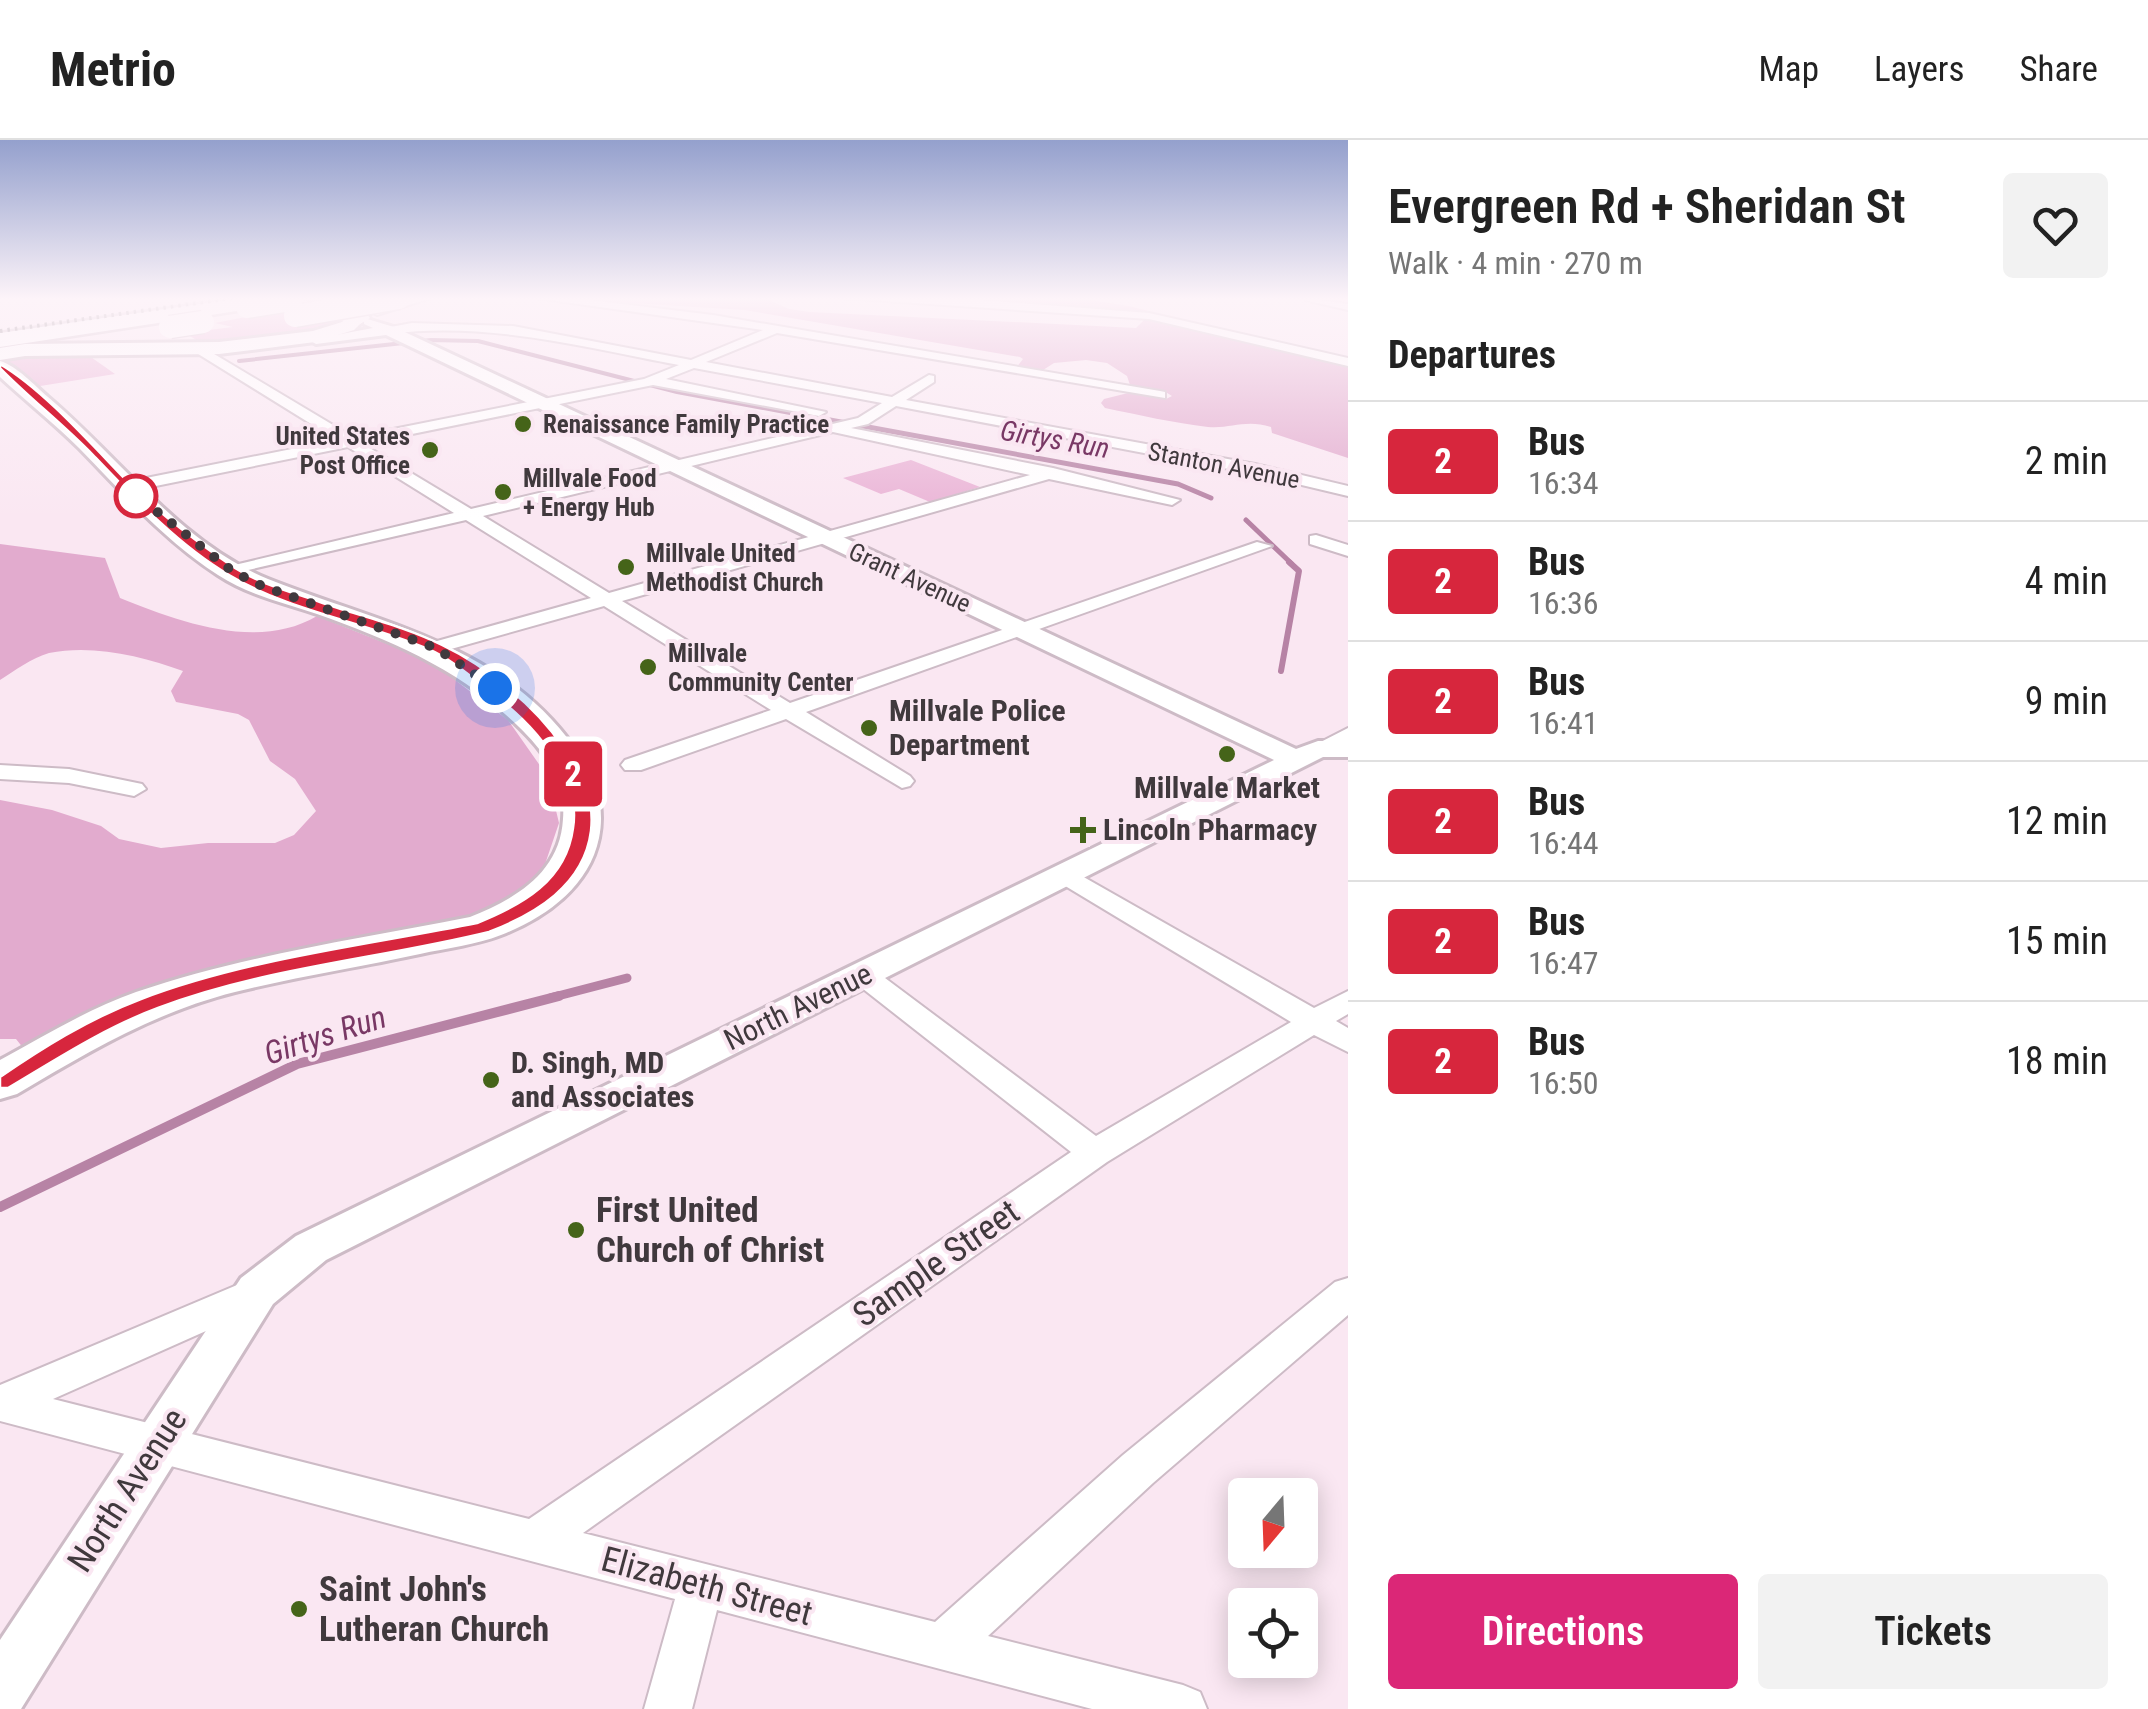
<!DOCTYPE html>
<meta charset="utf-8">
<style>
:root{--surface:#fff;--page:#f2f2f2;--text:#222;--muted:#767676;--line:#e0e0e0;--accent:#db2777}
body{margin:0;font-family:"Roboto Condensed",sans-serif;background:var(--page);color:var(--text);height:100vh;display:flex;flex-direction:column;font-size:38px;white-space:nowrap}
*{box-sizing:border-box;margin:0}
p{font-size:32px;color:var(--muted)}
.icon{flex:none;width:55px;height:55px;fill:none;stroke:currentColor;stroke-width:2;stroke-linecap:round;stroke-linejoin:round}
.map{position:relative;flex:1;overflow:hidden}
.panel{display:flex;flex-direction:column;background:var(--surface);width:800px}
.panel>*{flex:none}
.badge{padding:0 20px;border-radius:8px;font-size:35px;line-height:65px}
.needle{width:65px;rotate:199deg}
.tools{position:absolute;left:1228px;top:1338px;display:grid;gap:20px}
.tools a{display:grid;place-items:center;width:90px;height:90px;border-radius:10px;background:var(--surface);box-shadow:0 5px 25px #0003;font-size:50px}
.you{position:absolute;width:50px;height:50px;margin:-25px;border:8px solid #fff;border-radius:50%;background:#1a73e8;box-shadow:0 0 0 15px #1a73e833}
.map>.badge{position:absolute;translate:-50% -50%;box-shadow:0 0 0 5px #fff}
h2{padding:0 40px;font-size:38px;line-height:90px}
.round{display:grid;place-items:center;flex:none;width:105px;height:105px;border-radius:10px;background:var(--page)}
.headline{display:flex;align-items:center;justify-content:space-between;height:170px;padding:0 40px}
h1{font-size:48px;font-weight:600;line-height:75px}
.primary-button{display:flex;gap:20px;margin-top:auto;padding:20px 40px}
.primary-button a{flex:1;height:115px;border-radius:10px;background:var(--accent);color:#fff;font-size:40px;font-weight:600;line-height:115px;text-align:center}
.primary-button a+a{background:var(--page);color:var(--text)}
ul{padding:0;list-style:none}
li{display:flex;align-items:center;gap:30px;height:120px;padding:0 40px;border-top:2px solid var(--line)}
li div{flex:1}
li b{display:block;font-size:38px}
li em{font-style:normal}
li .badge{min-width:110px;font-weight:700;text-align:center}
header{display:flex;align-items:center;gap:60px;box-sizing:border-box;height:140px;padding:0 50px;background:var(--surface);border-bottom:2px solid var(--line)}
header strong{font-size:48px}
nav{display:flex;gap:55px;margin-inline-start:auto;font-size:35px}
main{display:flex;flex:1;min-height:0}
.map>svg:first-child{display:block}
</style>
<header>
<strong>Metrio</strong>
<nav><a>Map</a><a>Layers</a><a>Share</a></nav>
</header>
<main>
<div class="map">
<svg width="1348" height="1569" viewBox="0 0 1348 1569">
<rect width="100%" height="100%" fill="#fae7f2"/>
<path fill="#eab4d6" d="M 298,167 L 346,178 L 320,193 L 203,204 L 185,193 L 233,187 L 215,183 Z
M 88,215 L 115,234 L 34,247 L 5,220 L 17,216 Z
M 911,320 L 980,347 L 930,362 L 899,349 L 881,354 L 843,338 Z"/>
<path fill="#e2abce" d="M 936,158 C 1012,158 1095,151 1168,177 Z
M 767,159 L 789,169 L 810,172 L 1136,188 L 1146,178 L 1348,224 L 1348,318 L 1272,293 L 1271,287 C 1245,279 1231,289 1208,287 C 1174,283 1139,275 1105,268 L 1101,263 L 1104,259 L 1128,253 L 1166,259 L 1172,256 L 1164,251 L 1130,245 L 1127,236 L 1107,223 L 1086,220 L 1054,223 L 1040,232 L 1016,228 L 1023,219 L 1020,217 L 745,170 L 582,160 Z
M 0,404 L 105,418 L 120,458 C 179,482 258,511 317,476 L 430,521 L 508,580 L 548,637 L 559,683 L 542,733 L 516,758 L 476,774 L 166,844 L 24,909 L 16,899 L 0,899 L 0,660 L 52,670 L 101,686 L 119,699 L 161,708 L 208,703 L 275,703 L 294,695 L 316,671 L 295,639 L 270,621 L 249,580 L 238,574 L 176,562 L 171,551 L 183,531 C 143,516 92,504 49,513 C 32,518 14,531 0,540 Z"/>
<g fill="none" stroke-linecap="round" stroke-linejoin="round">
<path stroke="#b783a5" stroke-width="4" d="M 239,221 L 431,200 L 478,201 L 677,252 L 806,276"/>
<path stroke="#b783a5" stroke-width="5" d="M 792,273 L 1178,344 L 1211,358
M 1246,380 L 1292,424"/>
<path stroke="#b783a5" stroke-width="6" d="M 1281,531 L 1299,431 L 1289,422"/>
<path stroke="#b783a5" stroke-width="9" d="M 550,858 L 627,838"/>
<path stroke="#b783a5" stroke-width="10" d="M 0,1067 L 297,924 L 559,856"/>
<defs>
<path id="minor" d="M 412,158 L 431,158 L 377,175 L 371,172 Z
M 536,158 L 573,158 L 713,175 L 1160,251 L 1165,252 L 1165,258 L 777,193 L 706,222 L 892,257 L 929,235 L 934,236 L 934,242 L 906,260 L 1255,324 L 1348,346 L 1348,356 L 1255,334 L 896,266 L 868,284 L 851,288 L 1053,328 L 1180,360 L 1172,365 L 1049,339 L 622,461 L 790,563 L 1257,402 L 1272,406 L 806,572 L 910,636 L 914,641 L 910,646 L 902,648 L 786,579 L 641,630 L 625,630 L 621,625 L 625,620 L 771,570 L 604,466 L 444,511 L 430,511 L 430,503 L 591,458 L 466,380 L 226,435 L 226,427 L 454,373 L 348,307 L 126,352 L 118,347 L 126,342 L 337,300 L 195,212 L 199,205 L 353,297 L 644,239 L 679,225 C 584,207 486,181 389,194 L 385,188 L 412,183 L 513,186 L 691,220 L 763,190 ZM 694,228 L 882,263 L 858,278 L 471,369 L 363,304 L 653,245 L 819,276 L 826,272 L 666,239 ZM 833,292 L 1030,335 L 609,453 L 483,376 Z
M 841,158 L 979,160 L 1149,173 L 1348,218 L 1348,226 L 1149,179 Z
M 1304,158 L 1348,164 L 1348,170 L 1305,160 Z
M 1316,395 L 1348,405 L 1348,416 L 1310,404 L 1310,396 Z
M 1348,588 L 1348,604 L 1318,616 L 1307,609 Z
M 0,625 L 69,629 L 142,644 L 146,649 L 134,656 L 69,643 L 0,639 Z
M 1066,727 L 1314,868 L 1348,851 L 1348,874 L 1336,881 L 1348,888 L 1348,912 L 1314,895 L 1107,1022 L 583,1393 L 935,1482 L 1123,1315 L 1335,1142 L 1348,1138 L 1348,1175 L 1153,1343 L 988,1496 L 1183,1545 L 1200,1552 L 1207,1569 L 1092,1569 L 717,1470 L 692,1569 L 644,1569 L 675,1459 L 0,1281 L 0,1245 L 256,1137 L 269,1141 L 275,1152 L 269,1163 L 53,1259 L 529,1379 L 1071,1012 L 853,841 L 849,835 L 853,829 L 873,829 L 1096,996 L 1291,882 L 1057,741 L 1053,735 L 1057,729 Z"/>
<path id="tertiary" d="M 364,178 L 394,187 L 1296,609 L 1318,601 L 1348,601 L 1348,617 L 1323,617 L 326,1120 L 273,1164 L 21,1569 L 0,1569 L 0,1500 L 241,1138 L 296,1096 L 1274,620 L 386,195 L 316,204 L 309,200 L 373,188 L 364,184 Z"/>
<path id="primary" d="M 368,158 L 386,158 L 354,190 L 315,202 L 219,214 L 25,216 L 0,220 L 0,208 L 25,204 L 219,202 L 313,191 L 342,182 Z
M 0,221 C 17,226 34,245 48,257 C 119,317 180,403 268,439 C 378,483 500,503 574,607 C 594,635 606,663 599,698 C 589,747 545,778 501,795 C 476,805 447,808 420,814 C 359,827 296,837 235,852 C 155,872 88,912 17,954 L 0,959 L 0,920 C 44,896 88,869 136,852 C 244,815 359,799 470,777 C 515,759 560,733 563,679 C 566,642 545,612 519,587 C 461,530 393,501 317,474 C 284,463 248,455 218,435 C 165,401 123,353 79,308 C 54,283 26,261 0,237 Z"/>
<path id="motorway" d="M 240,158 L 293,158 L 367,174 L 370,178 L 360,184 L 286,169 L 250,169 L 0,207 L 0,193 Z"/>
</defs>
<use href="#minor" stroke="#cdbbc6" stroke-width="4"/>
<use href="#tertiary" stroke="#cdbbc6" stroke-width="6"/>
<use href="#primary" stroke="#cdbbc6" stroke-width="6"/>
<use href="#motorway" stroke="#cdbbc6" stroke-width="5"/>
<use href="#minor" fill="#fff" fill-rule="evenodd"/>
<use href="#tertiary" fill="#fff" fill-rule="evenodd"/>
<use href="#primary" fill="#fff" fill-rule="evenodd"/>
<use href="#motorway" fill="#fff" fill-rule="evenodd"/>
<path stroke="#695f65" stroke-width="4" stroke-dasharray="2.5 5" stroke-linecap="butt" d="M 0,191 L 232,158"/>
<defs>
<path id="motorway-bridge" d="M 247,167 L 291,160
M 295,176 L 399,158
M 170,187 L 203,182"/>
</defs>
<use href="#motorway-bridge" stroke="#cdbbc6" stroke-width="25" stroke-linecap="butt"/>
<use href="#motorway-bridge" stroke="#fff" stroke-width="22"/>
</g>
<linearGradient id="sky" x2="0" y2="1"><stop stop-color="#94a0cd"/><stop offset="0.42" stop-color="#fdf4f9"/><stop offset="1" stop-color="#fdf4f9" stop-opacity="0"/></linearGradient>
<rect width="1348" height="378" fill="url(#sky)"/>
<path fill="#d7263d" stroke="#fff" stroke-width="2.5" d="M 0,224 C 43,249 93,306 128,342 C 156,371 202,406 235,428 C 260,444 292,452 320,462 C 360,476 404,486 442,505 C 486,526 536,566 563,607 C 581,636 595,656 591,691 C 584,746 535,774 489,792 C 379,819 263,828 158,868 C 104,888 57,919 8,948 L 0,948 L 0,937 C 41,909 88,879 141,859 C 245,819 367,805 477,783 C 522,765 566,741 573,688 C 578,656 565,637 549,611 C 534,588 512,569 491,552 C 471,537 451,519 428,509 C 364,482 289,471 229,435 C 179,406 132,356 93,315 C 63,284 28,257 0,228 Z"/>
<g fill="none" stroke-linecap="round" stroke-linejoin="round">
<path stroke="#40393d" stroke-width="10" stroke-dasharray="0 18" d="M 136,356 L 126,347 L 232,431 L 262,446 L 436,508 L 495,548"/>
</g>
<g fill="#456419" stroke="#fae7f2" stroke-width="4">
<circle cx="523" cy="284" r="10"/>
<circle cx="430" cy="310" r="10"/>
<circle cx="503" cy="352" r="10"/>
<circle cx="626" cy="427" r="10"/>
<circle cx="648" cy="527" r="10"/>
<circle cx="869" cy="588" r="10"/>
<circle cx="1227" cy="614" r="10"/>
<path d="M1078 675h10v10h10v10h-10v10h-10v-10h-10v-10h10z"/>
<circle cx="491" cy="940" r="10"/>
<circle cx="576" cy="1090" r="10"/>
<circle cx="299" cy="1469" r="10"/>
</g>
<circle fill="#fff" stroke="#d7263d" stroke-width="5" cx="136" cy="356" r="20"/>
<g text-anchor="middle" stroke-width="8" stroke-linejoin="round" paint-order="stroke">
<g font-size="25" font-weight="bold" fill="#40393d" stroke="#fae7f2" text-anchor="start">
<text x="543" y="293">Renaissance Family Practice</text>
<text x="410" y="305" text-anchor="end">United States<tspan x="410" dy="29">Post Office</tspan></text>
<text x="523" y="347">Millvale Food<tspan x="523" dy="29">+ Energy Hub</tspan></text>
<text x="646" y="422">Millvale United<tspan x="646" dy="29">Methodist Church</tspan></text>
<text x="668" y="522">Millvale<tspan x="668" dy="29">Community Center</tspan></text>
</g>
<g font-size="25" fill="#40393d" stroke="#fae7f2">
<text transform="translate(1224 325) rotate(11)" y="9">Stanton Avenue</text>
<text transform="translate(910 437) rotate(25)" y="9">Grant Avenue</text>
</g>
<g font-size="28" font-style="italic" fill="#793865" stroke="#fae7f2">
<text transform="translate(1055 299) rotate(10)" y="10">Girtys Run</text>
</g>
<g font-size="30" font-weight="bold" fill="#40393d" stroke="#fae7f2" text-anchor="start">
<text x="889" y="581">Millvale Police<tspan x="889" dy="34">Department</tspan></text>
<text x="1227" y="658" text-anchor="middle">Millvale Market</text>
<text x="1103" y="700">Lincoln Pharmacy</text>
<text x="511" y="933">D. Singh, MD<tspan x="511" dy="34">and Associates</tspan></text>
</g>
<g font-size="30" fill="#40393d" stroke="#fae7f2">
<text transform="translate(798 867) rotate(-26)" y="10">North Avenue</text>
</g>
<g font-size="32" font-style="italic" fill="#793865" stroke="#fae7f2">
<text transform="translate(325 895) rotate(-18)" y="11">Girtys Run</text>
</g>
<g font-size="35" font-weight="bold" fill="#40393d" stroke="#fae7f2" text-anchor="start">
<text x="596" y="1082">First United<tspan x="596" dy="40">Church of Christ</tspan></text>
<text x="319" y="1461">Saint John's<tspan x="319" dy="40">Lutheran Church</tspan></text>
</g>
<g font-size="35" fill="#40393d" stroke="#fae7f2">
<text transform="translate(936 1123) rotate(-35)" y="12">Sample Street</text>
<text transform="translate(127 1350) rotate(-57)" y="12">North Avenue</text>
<text transform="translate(707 1446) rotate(15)" y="12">Elizabeth Street</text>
</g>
</g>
</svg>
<div class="tools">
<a><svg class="needle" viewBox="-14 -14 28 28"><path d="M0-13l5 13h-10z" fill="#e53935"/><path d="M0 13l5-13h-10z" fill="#767676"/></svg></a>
<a><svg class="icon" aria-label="locate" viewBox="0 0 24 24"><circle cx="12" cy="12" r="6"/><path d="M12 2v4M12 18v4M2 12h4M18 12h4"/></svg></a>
</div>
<div class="you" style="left:495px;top:548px"></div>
<b class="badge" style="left:573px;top:634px;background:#d7263d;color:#fff">2</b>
</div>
<section class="panel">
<div class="headline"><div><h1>Evergreen Rd + Sheridan St</h1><p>Walk · 4 min · 270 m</p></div><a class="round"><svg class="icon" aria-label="heart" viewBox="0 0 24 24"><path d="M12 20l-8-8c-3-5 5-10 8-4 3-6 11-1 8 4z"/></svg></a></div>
<h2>Departures</h2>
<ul>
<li><span class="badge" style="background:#d7263d;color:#fff">2</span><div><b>Bus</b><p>16:34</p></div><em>2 min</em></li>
<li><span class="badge" style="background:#d7263d;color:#fff">2</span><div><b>Bus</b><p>16:36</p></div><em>4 min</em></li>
<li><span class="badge" style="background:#d7263d;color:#fff">2</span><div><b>Bus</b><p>16:41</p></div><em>9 min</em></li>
<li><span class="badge" style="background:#d7263d;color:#fff">2</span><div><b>Bus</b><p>16:44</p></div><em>12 min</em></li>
<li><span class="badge" style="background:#d7263d;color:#fff">2</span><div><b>Bus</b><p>16:47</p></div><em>15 min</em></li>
<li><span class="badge" style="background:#d7263d;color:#fff">2</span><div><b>Bus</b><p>16:50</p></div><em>18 min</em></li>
</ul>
<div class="primary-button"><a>Directions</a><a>Tickets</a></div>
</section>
</main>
